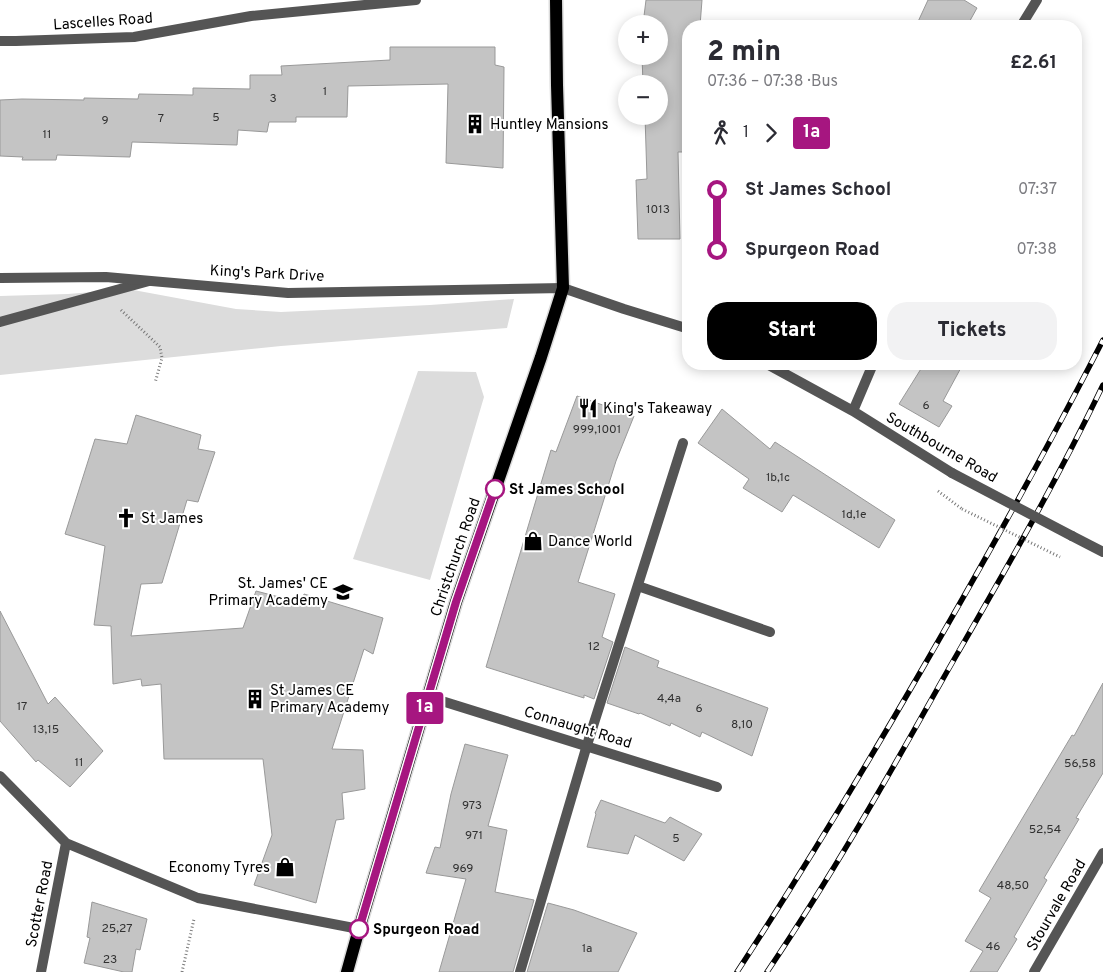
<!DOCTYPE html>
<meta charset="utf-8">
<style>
:root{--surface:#fff;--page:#f2f2f3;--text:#2b2b33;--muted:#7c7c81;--accent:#000}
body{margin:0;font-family:Overpass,sans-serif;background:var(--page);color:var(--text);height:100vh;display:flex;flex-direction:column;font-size:19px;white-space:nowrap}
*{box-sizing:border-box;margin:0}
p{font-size:16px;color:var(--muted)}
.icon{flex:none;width:28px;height:28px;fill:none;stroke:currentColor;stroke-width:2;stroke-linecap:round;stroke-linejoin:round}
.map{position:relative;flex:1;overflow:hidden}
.sheet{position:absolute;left:682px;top:20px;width:400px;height:350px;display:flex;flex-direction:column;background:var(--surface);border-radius:20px;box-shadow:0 2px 12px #0003}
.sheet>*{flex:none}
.badge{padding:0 10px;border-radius:4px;font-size:18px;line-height:32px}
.buttons{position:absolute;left:618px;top:15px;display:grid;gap:10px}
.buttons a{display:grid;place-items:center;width:50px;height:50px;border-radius:50%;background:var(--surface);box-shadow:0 2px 12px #0003;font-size:25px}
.map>.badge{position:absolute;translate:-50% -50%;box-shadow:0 0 0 2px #fff}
.legs{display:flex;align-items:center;gap:8px;height:55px;padding:0 25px;font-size:16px}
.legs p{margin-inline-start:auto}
.summary{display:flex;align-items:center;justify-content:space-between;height:85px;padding:0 25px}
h1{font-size:28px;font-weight:800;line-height:38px}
.primary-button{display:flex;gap:10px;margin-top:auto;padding:10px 25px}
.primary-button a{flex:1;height:58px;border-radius:20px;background:var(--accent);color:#fff;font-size:20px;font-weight:800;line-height:58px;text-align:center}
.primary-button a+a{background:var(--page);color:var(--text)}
ul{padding:0 25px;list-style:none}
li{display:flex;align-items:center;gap:18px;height:60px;font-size:19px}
li i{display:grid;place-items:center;width:8px;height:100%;margin:0 6px;background:currentColor}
li i::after{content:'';width:12px;height:12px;margin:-6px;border:4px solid;border-radius:50%;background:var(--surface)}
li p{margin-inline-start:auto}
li:first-child i{background:linear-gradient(#0000 50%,currentColor 0)}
li:last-child i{background:linear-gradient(currentColor 50%,#0000 0)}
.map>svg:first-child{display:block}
</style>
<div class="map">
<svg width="1103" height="972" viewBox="0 0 1103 972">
<rect width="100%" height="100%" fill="#fff"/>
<path fill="#dcdcdc" d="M 128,289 L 236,309 L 281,312 L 430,305 L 514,299 L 507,328 L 281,346 L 0,375 L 0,296 L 68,294 Z
M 418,371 L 476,372 L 484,397 L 430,580 L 353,559 Z"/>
<path fill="#c4c4c4" stroke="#999" d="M 646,0 L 702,0 L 700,26 L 689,25 L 689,152 L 678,152 L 680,239 L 638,239 L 636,180 L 647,179 L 645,116 L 659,116 L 659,84 L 643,84 L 642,56 L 659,56 L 659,24 L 643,24 Z
M 928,0 L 964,0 L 977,8 L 967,26 L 916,26 Z
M 390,47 L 495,47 L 495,65 L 504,67 L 503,168 L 446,163 L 448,84 L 348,86 L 347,117 L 296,117 L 296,122 L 269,122 L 267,132 L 238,130 L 237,145 L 132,142 L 130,157 L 57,155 L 56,160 L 22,160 L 23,157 L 0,156 L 0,100 L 22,99 L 84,100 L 84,98 L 138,99 L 139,94 L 193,95 L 193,88 L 250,89 L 250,75 L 282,75 L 281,66 L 390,60 Z
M 924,364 L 963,364 L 943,401 L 952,406 L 939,427 L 899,404 Z
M 577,396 L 634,416 L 616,461 L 578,582 L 615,594 L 602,637 L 613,642 L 594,699 L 584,695 L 584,698 L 486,667 L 551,450 L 556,452 Z
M 722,409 L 770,449 L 775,442 L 895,520 L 879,548 L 793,495 L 782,512 L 743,488 L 749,479 L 698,443 Z
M 136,415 L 201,435 L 198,449 L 215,452 L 198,502 L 187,500 L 162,583 L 141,584 L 131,636 L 243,628 L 256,591 L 302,603 L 304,594 L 383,618 L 373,654 L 364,649 L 332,749 L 363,750 L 365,789 L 342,793 L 344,819 L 336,820 L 316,903 L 254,885 L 272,835 L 263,759 L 164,759 L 161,684 L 142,686 L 141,679 L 113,684 L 111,626 L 94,625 L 105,546 L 65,534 L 95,439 L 127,444 Z
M 0,611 L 48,704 L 55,697 L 103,751 L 70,787 L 38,760 L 36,762 L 0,721 Z
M 625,647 L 659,661 L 657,667 L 768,708 L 752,756 L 702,732 L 700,737 L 671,723 L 670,726 L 640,713 L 639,714 L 607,703 Z
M 1103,683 L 1103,773 L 1076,818 L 1079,819 L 1044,878 L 1047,880 L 1014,937 L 1017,939 L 997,972 L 970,972 L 983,951 L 965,941 L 991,898 L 979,891 L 1072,735 L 1074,736 Z
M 465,744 L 508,755 L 488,826 L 507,830 L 495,892 L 534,900 L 513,972 L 439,972 L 466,879 L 426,873 L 435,847 L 440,848 L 451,794 Z
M 601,800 L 665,823 L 670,817 L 702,834 L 684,861 L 635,835 L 628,854 L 587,847 L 596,814 L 595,813 Z
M 92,902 L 147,919 L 140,950 L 136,949 L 132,972 L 124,972 L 84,963 L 90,938 L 87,937 Z
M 548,903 L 574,910 L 637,933 L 618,972 L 527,972 Z"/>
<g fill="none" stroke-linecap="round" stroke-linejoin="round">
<defs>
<path id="primary" d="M 347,972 L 359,929 L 456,602 L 541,357 L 563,288 L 557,85 L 556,0"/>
</defs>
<use href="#primary" stroke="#dbdbdb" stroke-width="15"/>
<path stroke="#777" stroke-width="3" stroke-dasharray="1 2.5" stroke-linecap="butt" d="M 121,310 L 160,347 L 162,358 L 155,383
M 938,491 L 962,509
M 182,972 L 194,919"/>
<path stroke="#555" stroke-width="10" d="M 0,322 L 149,281
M 638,586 L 770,632
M 520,972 L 587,745 L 683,443"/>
<path stroke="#555" stroke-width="10" d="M 1021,26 L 1037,0
M 0,41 L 16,41 L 134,37 L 251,16 L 416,0
M 0,278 L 106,277 L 288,293 L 563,288 L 624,309 L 689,329
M 767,364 L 853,411 L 952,473
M 853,411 L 873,364
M 1072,536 L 1103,552
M 429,697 L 717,787
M 0,776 L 66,843 L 198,898 L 359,929
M 41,972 L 66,843
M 1034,972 L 1103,853"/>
<use href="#primary" stroke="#000" stroke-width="12"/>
<defs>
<path id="rail" d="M 737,972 C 801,874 862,773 921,671 C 984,562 1046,452 1103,340
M 767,972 C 831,877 888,777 944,677 C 999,581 1055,485 1103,385"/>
</defs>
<use href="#rail" stroke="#000" stroke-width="5.5"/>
<use href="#rail" stroke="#fff" stroke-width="4" stroke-dasharray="11" stroke-linecap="butt"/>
<path stroke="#777" stroke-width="3" stroke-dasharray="1 2.5" stroke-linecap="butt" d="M 962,509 L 1060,557"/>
<path stroke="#555" stroke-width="10" d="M 952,473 L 1072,536"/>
</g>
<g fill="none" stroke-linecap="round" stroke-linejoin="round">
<defs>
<path id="line-1" d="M 359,929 L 456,602 L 495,489"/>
</defs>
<use href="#line-1" stroke="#fff" stroke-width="11"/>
<use href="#line-1" stroke="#a61680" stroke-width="8"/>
</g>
<defs>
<symbol id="building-bare" viewBox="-9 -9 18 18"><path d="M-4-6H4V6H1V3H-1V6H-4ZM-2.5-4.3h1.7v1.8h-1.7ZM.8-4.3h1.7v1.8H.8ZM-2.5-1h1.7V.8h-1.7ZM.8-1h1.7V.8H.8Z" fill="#000" stroke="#fff" stroke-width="2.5" paint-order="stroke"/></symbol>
<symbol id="restaurant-bare" viewBox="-9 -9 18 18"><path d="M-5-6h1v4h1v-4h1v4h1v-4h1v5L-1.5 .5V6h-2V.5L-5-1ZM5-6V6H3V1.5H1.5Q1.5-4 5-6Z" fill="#000" stroke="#fff" stroke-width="2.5" paint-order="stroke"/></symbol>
<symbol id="church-bare" viewBox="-9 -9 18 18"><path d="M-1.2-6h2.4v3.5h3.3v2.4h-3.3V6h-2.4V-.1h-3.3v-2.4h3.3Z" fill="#000" stroke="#fff" stroke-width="2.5" paint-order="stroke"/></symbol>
<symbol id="shop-bare" viewBox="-9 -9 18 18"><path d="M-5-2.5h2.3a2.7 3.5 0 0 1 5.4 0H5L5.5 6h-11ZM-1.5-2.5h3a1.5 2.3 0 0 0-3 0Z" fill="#000" stroke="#fff" stroke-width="2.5" paint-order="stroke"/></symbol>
<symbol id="school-bare" viewBox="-9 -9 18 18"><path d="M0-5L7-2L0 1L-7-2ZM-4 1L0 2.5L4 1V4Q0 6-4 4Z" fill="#000" stroke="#fff" stroke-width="2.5" paint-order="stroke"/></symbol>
</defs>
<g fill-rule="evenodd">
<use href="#building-bare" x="461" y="110" width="28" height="28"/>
<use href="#restaurant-bare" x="574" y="394" width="28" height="28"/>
<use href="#church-bare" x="112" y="504" width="28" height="28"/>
<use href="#shop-bare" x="519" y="527" width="28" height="28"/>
<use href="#school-bare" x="329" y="578" width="28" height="28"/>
<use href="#building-bare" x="241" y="685" width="28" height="28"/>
<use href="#shop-bare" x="271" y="853" width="28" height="28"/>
</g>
<g fill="#fff" stroke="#a61680" stroke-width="2.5">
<circle cx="495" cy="489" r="9"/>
<circle cx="359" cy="929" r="9"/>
</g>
<g text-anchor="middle" stroke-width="4" stroke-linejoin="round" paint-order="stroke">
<g font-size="12" fill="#313131">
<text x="325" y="95">1</text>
<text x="273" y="102">3</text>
<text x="216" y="121">5</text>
<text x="161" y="122">7</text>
<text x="105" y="124">9</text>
<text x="47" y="138">11</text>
<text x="658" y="213">1013</text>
<text x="926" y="409">6</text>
<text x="597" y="433">999,1001</text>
<text x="778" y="481">1b,1c</text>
<text x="854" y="518">1d,1e</text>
<text x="594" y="650">12</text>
<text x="669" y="702">4,4a</text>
<text x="22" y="710">17</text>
<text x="699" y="712">6</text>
<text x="742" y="728">8,10</text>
<text x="46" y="733">13,15</text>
<text x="79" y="766">11</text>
<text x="1080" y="767">56,58</text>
<text x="472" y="809">973</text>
<text x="1045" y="833">52,54</text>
<text x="474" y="839">971</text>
<text x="676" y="842">5</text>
<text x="463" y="872">969</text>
<text x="1013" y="889">48,50</text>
<text x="117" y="932">25,27</text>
<text x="993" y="950">46</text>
<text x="587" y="952">1a</text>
<text x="110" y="963">23</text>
</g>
<g font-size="15" fill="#000" stroke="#fff">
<text transform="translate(103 21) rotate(-4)" y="5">Lascelles Road</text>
<text transform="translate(267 273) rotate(3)" y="5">King's Park Drive</text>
<text transform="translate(942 447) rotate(30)" y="5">Southbourne Road</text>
<text transform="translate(455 557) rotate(-71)" y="5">Christchurch Road</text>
<text transform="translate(578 727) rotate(17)" y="5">Connaught Road</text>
<text transform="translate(39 904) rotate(-79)" y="5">Scotter Road</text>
<text transform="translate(1056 905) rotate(-60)" y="5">Stourvale Road</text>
</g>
<g font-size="15" fill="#000" stroke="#fff" text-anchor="start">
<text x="490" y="129">Huntley Mansions</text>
<text x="603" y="413">King's Takeaway</text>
<text x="141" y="523">St James</text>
<text x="548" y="546">Dance World</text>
<text x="328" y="588" text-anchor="end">St. James' CE<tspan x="328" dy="17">Primary Academy</tspan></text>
<text x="270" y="695">St James CE<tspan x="270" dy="17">Primary Academy</tspan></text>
<text x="270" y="872" text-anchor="end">Economy Tyres</text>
</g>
<g font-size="15" font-weight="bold" fill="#000" stroke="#fff" text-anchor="start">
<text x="509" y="494">St James School</text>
<text x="373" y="934">Spurgeon Road</text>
</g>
</g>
</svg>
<div class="buttons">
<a>+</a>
<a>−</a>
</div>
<b class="badge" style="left:425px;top:708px;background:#a61680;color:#fff">1a</b>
<section class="sheet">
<div class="summary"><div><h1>2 min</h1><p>07:36 – 07:38 · Bus</p></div><b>£2.61</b></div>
<div class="legs"><svg class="icon" aria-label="walk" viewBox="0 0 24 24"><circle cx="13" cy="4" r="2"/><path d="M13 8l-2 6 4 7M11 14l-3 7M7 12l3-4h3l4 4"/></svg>1<svg class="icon" aria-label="forward" viewBox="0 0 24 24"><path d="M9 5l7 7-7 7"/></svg><b class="badge" style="background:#a61680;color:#fff">1a</b></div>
<ul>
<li><i style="color:#a61680"></i><b>St James School</b><p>07:37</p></li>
<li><i style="color:#a61680"></i><b>Spurgeon Road</b><p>07:38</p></li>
</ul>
<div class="primary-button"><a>Start</a><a>Tickets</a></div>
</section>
</div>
